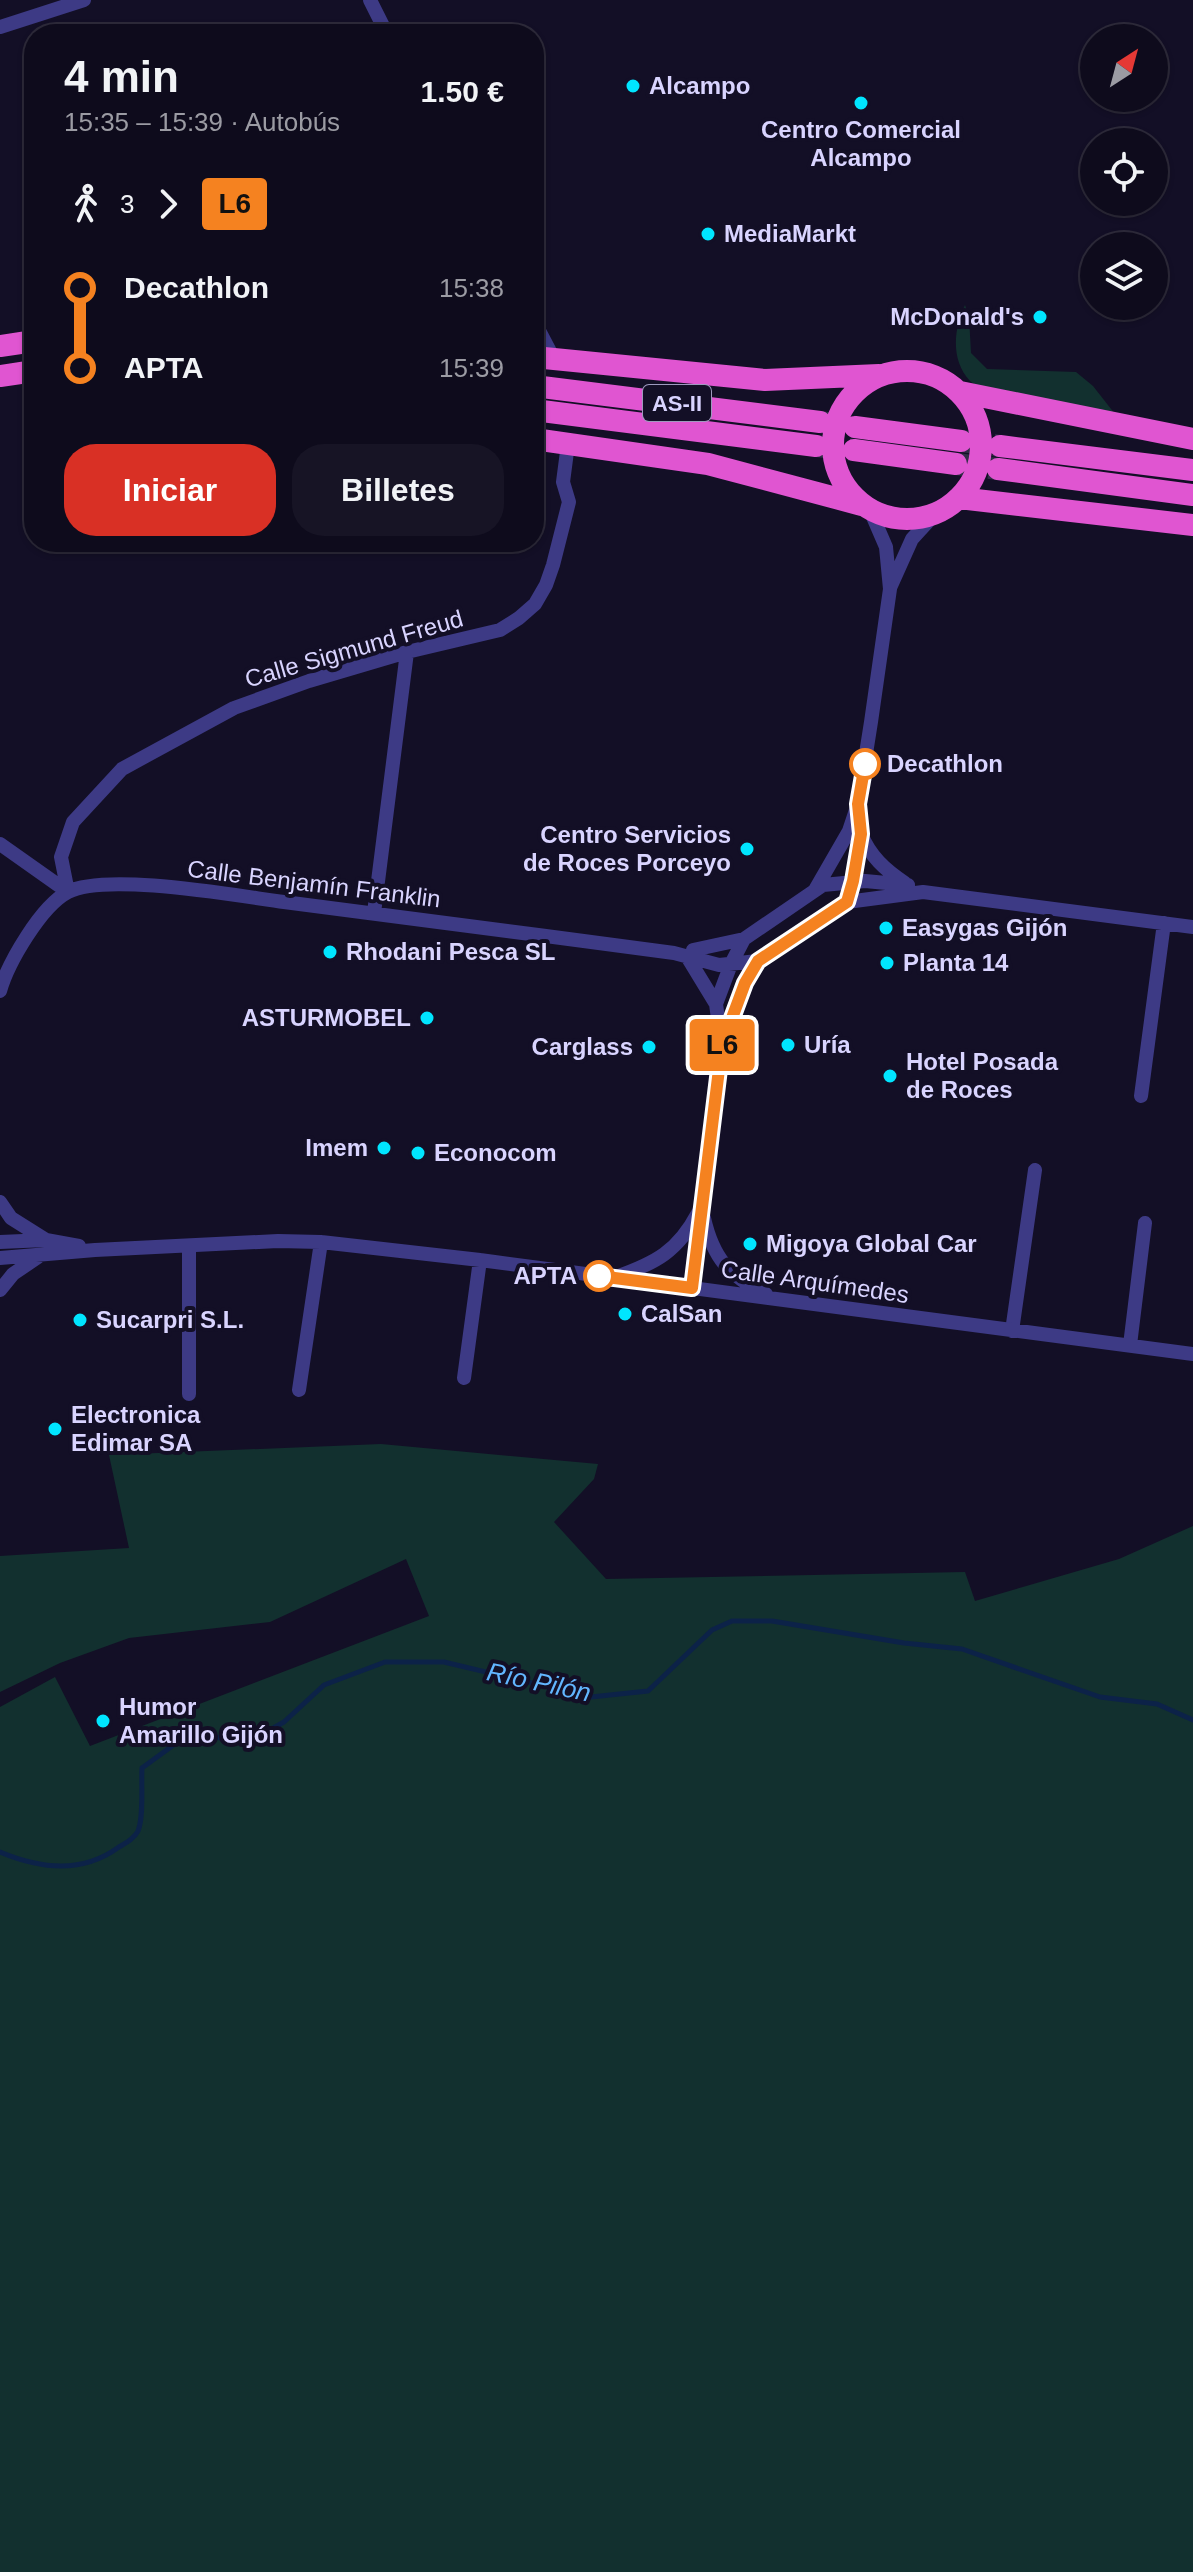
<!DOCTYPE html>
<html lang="es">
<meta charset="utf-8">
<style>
:root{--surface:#0e0b1c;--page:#171425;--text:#f1f3f6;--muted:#9b9ba3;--line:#2e2b3b;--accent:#d93025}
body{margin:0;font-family:Helvetica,sans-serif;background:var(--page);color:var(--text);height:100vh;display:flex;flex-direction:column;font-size:30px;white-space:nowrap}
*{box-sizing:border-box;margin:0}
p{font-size:26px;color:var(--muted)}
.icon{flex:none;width:44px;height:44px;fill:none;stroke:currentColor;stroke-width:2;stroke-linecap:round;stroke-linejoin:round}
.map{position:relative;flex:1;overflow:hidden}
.side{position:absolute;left:24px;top:24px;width:520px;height:528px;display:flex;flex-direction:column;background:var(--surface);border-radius:32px;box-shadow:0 2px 6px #0004,0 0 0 2px var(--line)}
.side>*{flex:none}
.badge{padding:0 16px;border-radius:6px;font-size:28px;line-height:52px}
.needle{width:52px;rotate:36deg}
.fabs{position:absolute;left:1080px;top:24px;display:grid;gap:16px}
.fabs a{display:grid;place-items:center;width:88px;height:88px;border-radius:50%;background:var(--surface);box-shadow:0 2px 6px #0004,0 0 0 2px var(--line);font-size:40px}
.map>.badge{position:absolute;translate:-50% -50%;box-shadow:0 0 0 4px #fff}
.legs{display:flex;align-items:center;gap:12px;height:88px;padding:0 40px;font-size:26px}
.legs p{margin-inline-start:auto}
.overview{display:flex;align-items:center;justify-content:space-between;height:136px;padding:0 40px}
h1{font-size:44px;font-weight:800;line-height:60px}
.primary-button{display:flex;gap:16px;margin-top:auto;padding:16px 40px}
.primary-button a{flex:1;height:92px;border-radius:32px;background:var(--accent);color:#fff;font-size:32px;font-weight:800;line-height:92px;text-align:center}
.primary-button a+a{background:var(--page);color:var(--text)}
ul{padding:0 40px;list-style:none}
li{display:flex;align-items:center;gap:28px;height:80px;font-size:30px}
li i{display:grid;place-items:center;width:12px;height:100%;margin:0 10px;background:currentColor}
li i::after{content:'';width:20px;height:20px;margin:-10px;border:6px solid;border-radius:50%;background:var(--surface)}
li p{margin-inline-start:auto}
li:first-child i{background:linear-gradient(#0000 50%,currentColor 0)}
li:last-child i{background:linear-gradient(currentColor 50%,#0000 0)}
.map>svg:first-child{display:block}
</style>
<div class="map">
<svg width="1193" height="2572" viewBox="0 0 1193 2572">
<rect width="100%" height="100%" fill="#130f26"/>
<path fill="#12302f" d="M 965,305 L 969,317 L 971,353 L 987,369 L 1076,372 L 1093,386 L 1115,414 C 1090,410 984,395 970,381 C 950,360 954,328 965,305 Z
M 381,1444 L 598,1464 L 594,1479 L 554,1522 L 606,1579 L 965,1572 L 975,1601 L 1119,1559 L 1193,1526 L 1193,2572 L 0,2572 L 0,1707 L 55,1677 L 90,1746 L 429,1616 L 406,1559 L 270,1622 L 129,1638 L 60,1663 L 0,1692 L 0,1556 L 129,1548 L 109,1455 Z"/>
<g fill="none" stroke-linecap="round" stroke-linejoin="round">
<path stroke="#0c2248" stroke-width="5" d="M 0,1852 C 41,1869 82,1874 119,1847 C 126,1843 134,1839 138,1831 C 144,1817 141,1784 142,1768 L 179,1741 L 200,1734 L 246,1743 L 284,1722 L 324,1685 L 385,1662 L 444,1662 L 591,1697 L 648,1691 L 712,1630 L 732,1621 L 772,1621 L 904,1643 L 962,1649 L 1100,1697 L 1157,1704 L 1193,1720"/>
<path stroke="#312d47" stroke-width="22" stroke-dasharray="22 11" stroke-linecap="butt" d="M 820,422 L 855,427
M 961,441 L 1000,446
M 816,446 L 854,450
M 956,464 L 998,469"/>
<path stroke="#3d3a85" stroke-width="14" d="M 370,0 L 387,34
M 0,27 L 84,0
M 534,321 L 554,359
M 890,588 L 912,539 L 934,515
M 861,834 C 870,856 885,870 905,883
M 0,844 L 68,892
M 815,890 L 849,831 L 858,804 L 871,722 L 890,589 L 886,547 L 870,510
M 851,890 L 861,834 L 859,812
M 68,892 L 61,857 L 73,822 L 122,769 L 234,708 L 309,681 L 407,652 L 500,630 L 519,618 L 535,604 L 546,585 L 553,565 L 569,502 L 563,482 L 568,444
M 374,913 L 407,652
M 693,950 L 744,939
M 688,958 L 716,1004
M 0,991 C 8,963 41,906 68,892 C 106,872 238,896 284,902 C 414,918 544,936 674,953 L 719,965 L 758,961
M 721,1040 L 716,1004 L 731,964 L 744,939 L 823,885 L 865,881 L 908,885
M 1141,1096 L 1164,923
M 0,1202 L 11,1218 L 46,1240
M 704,1218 C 713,1258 729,1276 766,1294
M 0,1242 L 46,1240 L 79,1246
M 0,1258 L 95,1250 L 278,1241 L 321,1242 L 480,1260 L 1193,1354
M 616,1277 C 656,1263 678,1251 698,1213
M 692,1288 L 722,1045 L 745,983 L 758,961 L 770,952 L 847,902 L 923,892 L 1193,927
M 0,1290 L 13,1274 L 38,1257
M 1012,1331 L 1035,1170
M 1130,1345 L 1145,1223
M 464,1378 L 480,1260
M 299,1390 L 321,1242
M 189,1394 L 189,1246"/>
<path stroke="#e055d1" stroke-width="22" d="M 0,346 L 34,341
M 534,357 L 765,380 L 879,375
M833 445a74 74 0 1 1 148 0a74 74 0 1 1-148 0Z
M 0,376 L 34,371
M 534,386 L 820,422
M 960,392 L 1193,439
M 534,410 L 816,446
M 855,427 L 961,441
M 534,439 L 708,464 L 862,505
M 1000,446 L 1193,470
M 854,450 L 956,464
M 998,469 L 1193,495
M 959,498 L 1193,525"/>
</g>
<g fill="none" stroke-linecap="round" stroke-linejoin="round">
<defs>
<path id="line-1" d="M 599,1276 L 692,1288 L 722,1045 L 745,983 L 758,961 L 847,902 L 853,881 L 861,834 L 858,804 L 865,764"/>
</defs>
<use href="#line-1" stroke="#fff" stroke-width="18"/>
<use href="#line-1" stroke="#f58220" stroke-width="12"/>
</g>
<g fill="#00e5ff" stroke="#130f26" stroke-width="3">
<circle cx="633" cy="86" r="8"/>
<circle cx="861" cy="103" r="8"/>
<circle cx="708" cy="234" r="8"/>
<circle cx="1040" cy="317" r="8"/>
<circle cx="747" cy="849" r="8"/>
<circle cx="886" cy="928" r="8"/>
<circle cx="330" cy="952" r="8"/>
<circle cx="887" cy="963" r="8"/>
<circle cx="427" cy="1018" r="8"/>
<circle cx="788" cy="1045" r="8"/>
<circle cx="649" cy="1047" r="8"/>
<circle cx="890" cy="1076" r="8"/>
<circle cx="384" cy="1148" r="8"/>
<circle cx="418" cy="1153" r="8"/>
<circle cx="750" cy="1244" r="8"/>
<circle cx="625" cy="1314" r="8"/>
<circle cx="80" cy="1320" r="8"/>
<circle cx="55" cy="1429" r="8"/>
<circle cx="103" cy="1721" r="8"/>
</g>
<g fill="#fff" stroke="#f58220" stroke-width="4">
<circle cx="865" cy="764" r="14"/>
<circle cx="599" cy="1276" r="14"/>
</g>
<g text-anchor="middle" stroke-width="8" stroke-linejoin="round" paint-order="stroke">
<rect fill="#130f26" stroke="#9e99be" stroke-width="2" x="643" y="385" width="68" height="36" rx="6"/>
<g font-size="22" font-weight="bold" fill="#d9d4ff">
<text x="677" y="411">AS-II</text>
</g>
<g font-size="24" font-weight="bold" fill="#d9d4ff" stroke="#130f26" text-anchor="start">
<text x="649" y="94">Alcampo</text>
<text x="861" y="138" text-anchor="middle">Centro Comercial<tspan x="861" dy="28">Alcampo</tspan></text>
<text x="724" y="242">MediaMarkt</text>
<text x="1024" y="325" text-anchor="end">McDonald's</text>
<text x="731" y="843" text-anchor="end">Centro Servicios<tspan x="731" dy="28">de Roces Porceyo</tspan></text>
<text x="902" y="936">Easygas Gijón</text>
<text x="346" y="960">Rhodani Pesca SL</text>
<text x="903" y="971">Planta 14</text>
<text x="411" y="1026" text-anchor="end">ASTURMOBEL</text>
<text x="804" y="1053">Uría</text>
<text x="633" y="1055" text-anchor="end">Carglass</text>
<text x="906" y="1070">Hotel Posada<tspan x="906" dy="28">de Roces</tspan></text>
<text x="368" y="1156" text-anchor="end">Imem</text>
<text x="434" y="1161">Econocom</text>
<text x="766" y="1252">Migoya Global Car</text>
<text x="641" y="1322">CalSan</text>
<text x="96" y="1328">Sucarpri S.L.</text>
<text x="71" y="1423">Electronica<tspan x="71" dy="28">Edimar SA</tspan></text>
<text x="119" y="1715">Humor<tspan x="119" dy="28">Amarillo Gijón</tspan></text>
</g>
<g font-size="24" fill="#d9d4ff" stroke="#130f26">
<text transform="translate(354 649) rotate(-16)" y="8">Calle Sigmund Freud</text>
<text transform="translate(314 884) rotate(7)" y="8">Calle Benjamín Franklin</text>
<text transform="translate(815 1282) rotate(8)" y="8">Calle Arquímedes</text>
</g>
<g font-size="24" font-weight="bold" fill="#d9d4ff" stroke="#130f26" text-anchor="start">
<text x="887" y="772">Decathlon</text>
<text x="577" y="1284" text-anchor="end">APTA</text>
</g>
<g font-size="26" font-style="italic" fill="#62b6ff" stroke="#130f26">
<text transform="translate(539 1682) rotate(12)" y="9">Río Pilón</text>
</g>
</g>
</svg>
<div class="fabs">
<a><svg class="needle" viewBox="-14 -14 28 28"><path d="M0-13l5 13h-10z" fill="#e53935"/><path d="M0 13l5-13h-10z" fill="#9b9ba3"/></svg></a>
<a><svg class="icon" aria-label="locate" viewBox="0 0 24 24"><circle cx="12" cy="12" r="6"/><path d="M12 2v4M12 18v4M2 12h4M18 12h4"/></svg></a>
<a><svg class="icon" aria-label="layers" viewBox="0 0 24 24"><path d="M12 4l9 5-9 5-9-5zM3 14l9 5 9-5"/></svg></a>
</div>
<b class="badge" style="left:722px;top:1045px;background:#f58220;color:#111">L6</b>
<section class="side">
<div class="overview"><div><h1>4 min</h1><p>15:35 – 15:39 · Autobús</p></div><b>1.50 €</b></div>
<div class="legs"><svg class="icon" aria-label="walk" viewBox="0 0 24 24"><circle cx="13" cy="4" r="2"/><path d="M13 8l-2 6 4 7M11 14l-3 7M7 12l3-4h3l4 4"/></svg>3<svg class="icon" aria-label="forward" viewBox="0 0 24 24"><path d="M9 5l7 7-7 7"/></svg><b class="badge" style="background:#f58220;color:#111">L6</b></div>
<ul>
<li><i style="color:#f58220"></i><b>Decathlon</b><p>15:38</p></li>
<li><i style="color:#f58220"></i><b>APTA</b><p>15:39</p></li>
</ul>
<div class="primary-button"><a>Iniciar</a><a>Billetes</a></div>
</section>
</div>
